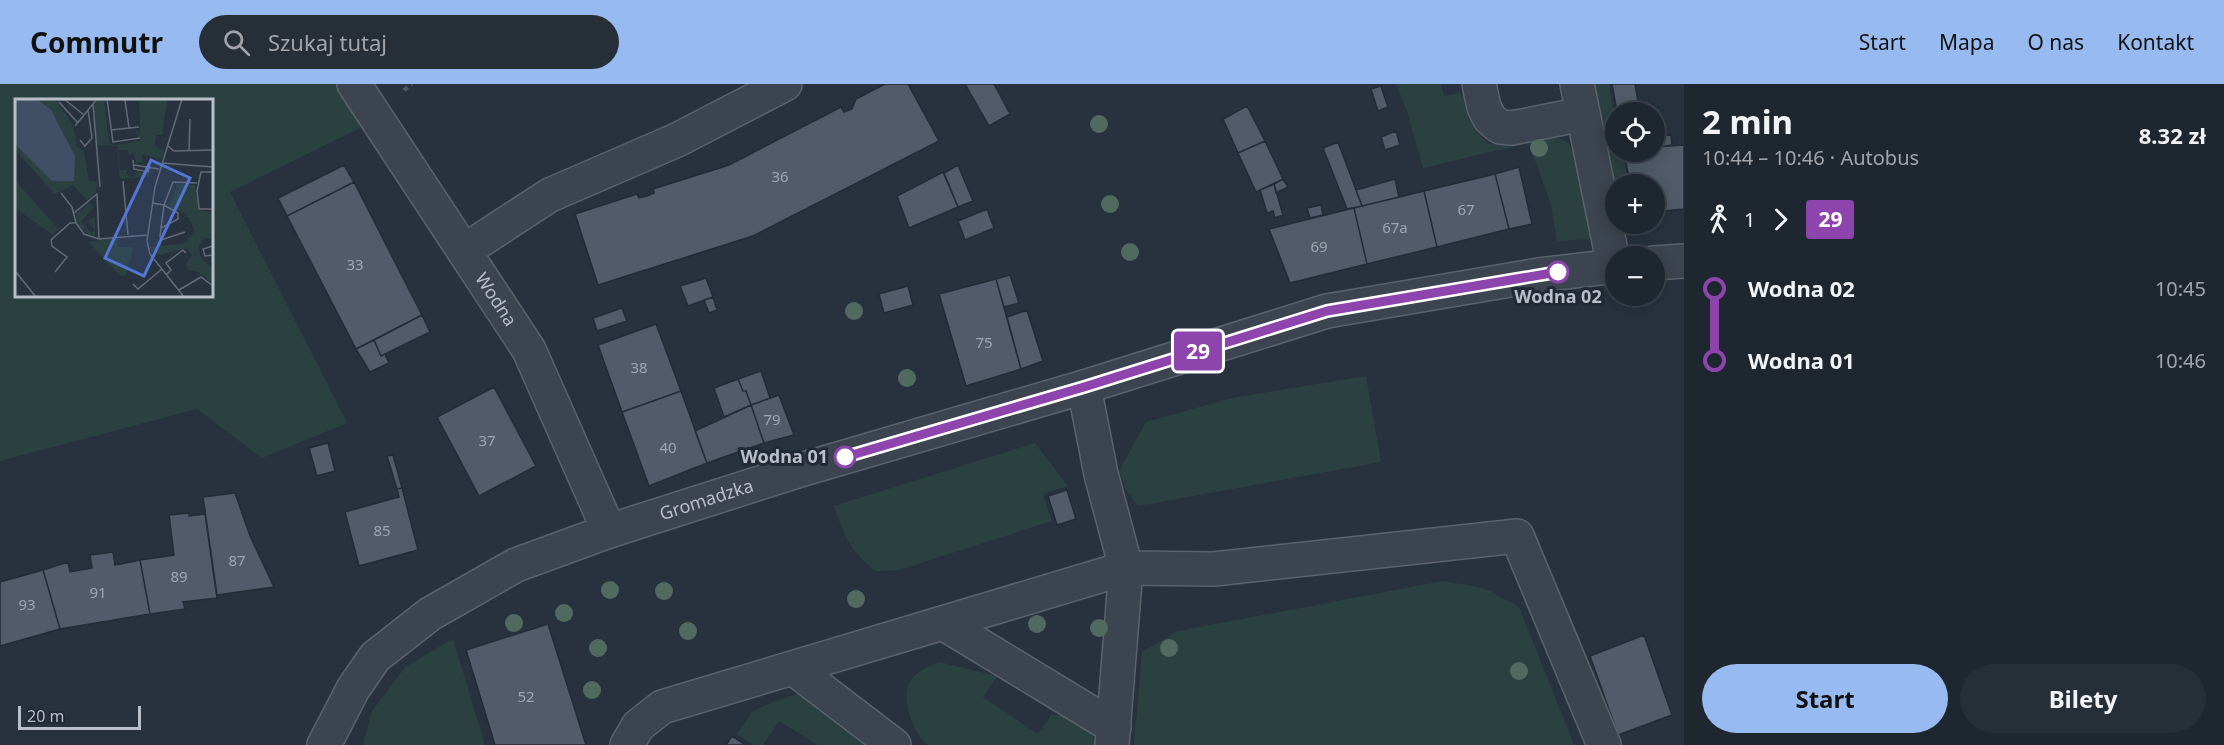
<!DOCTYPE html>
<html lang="pl">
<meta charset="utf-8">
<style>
:root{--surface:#1e262f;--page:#262e37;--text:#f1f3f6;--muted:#a1a5aa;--line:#3c434b;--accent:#97bbf0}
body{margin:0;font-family:"Noto Sans",sans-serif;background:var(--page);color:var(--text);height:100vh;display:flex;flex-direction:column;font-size:22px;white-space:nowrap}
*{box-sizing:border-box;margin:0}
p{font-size:20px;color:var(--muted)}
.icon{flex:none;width:33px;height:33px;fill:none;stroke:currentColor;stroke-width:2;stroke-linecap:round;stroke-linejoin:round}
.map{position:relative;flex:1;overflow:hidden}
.panel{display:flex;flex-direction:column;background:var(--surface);width:540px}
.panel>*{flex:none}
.badge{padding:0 12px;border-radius:4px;font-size:21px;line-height:39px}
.controls{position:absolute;left:1605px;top:18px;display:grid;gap:12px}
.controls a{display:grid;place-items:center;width:60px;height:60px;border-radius:50%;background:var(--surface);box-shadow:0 3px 15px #0003,0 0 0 2px var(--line);font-size:30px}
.scale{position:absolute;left:18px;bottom:15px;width:123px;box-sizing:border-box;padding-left:6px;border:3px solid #b8bfc9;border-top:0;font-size:16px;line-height:21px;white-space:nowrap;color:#b8bfc9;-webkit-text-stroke:4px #212934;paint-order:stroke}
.map>.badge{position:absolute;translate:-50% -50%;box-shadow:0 0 0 3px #fff}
.legs{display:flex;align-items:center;gap:9px;height:66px;padding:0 18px;font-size:20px}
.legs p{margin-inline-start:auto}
.overview{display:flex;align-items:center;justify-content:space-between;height:102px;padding:0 18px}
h1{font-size:33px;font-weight:700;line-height:45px}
.primary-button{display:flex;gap:12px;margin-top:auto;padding:12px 18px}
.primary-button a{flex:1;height:69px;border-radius:36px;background:var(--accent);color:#111;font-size:24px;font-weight:700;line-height:69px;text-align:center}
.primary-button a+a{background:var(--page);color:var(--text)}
ul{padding:0 18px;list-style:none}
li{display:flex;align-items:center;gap:21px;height:72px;font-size:22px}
li i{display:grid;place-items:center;width:9px;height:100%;margin:0 8px;background:currentColor}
li i::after{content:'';width:15px;height:15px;margin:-8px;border:4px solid;border-radius:50%;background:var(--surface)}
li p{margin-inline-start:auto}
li:first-child i{background:linear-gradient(#0000 50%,currentColor 0)}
li:last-child i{background:linear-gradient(currentColor 50%,#0000 0)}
header{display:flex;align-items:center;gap:36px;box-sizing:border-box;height:84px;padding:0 30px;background:var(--accent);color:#111}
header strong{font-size:28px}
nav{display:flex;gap:33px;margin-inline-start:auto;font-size:21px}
.search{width:420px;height:54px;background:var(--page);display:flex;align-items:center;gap:15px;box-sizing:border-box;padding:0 21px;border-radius:33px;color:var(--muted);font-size:22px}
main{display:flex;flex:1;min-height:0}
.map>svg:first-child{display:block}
</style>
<header>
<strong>Commutr</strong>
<div class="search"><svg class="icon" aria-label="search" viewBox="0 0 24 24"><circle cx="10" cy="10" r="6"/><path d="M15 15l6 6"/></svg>Szukaj tutaj</div>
<nav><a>Start</a><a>Mapa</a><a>O nas</a><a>Kontakt</a></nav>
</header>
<main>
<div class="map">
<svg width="1684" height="661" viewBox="0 0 1684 661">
<rect width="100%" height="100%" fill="#28323f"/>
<path fill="#2b4041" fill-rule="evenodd" d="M 0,0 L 347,0 L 372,38 L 230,108 L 347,339 L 262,374 L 197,325 L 0,377 ZM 16,16 L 212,16 L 212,212 L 16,212 Z
M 1396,0 L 1441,0 L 1444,12 L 1459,9 L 1466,14 L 1475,47 L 1489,60 L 1499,61 L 1548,52 L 1558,54 L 1568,59 L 1578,78 L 1592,155 L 1557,157 L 1551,121 L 1529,59 L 1423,84 L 1407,27 Z
M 1595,0 L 1609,0 L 1615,33 L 1616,68 L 1622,68 L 1629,100 L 1616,100 L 1615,103 Z
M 1366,292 L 1381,378 L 1138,422 L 1126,406 L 1119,387 L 1146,338 L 1232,314 Z
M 1035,359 L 1068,402 L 1043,410 L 1052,437 L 899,486 L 875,487 C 849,465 845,454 834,422 Z
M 1443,497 L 1484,504 L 1519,523 L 1574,661 L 1134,661 L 1142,568 L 1178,547 Z
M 453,555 L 485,661 L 363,661 L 372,627 L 405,583 Z
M 939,578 L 997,592 L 983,613 L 1038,650 L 1051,631 L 1074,633 L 1091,650 L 1098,661 L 928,661 C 913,650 899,612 911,596 C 918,586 928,583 939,578 Z
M 798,610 L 810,612 L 882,661 L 818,661 L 779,637 L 763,661 L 754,661 L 737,650 L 752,628 L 772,618 Z"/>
<path fill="#515b69" stroke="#232b36" stroke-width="1.5" d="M 885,0 L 908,0 L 939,57 L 753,152 L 598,201 L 575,130 L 637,110 L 639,114 L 647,112 L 654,109 L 653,105 L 729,81 L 841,23 L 844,28 L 852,25 L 856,15 Z
M 965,0 L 994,0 L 1010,30 L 989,42 Z
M 1612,0 L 1635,0 L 1640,28 L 1617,28 Z
M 1381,2 L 1388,23 L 1378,27 L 1371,5 Z
M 1247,22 L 1265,57 L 1238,69 L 1223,35 Z
M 1396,47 L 1400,61 L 1385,66 L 1381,53 Z
M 1671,51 L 1672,61 L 1660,63 L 1659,52 Z
M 1265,57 L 1283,95 L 1256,108 L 1238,69 Z
M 1338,58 L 1362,122 L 1347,125 L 1323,64 Z
M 1684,61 L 1684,125 L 1654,128 L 1654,100 L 1630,100 L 1624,68 L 1654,68 L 1654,63 Z
M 344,81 L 354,98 L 287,132 L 278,114 Z
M 958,81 L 973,117 L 958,123 L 944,89 Z
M 1519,83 L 1532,140 L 1509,145 L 1495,90 Z
M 943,88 L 958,123 L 909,144 L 897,112 Z
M 1495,90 L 1509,145 L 1437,163 L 1424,107 Z
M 1283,95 L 1288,103 L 1276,109 L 1274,100 Z
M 1395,95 L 1399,113 L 1362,122 L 1356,106 Z
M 354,98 L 422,231 L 356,265 L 287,132 Z
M 1274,100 L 1283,131 L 1275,134 L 1273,127 L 1267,129 L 1260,106 Z
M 1424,107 L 1437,163 L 1367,180 L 1354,124 Z
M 1321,121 L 1323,131 L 1310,134 L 1307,124 Z
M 1354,124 L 1367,180 L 1290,199 L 1269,145 Z
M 987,125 L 994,144 L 965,156 L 958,137 Z
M 1010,191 L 1019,219 L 1004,223 L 996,195 Z
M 706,194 L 713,213 L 688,222 L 680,202 Z
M 996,195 L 1021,285 L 966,302 L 939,210 Z
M 908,202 L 913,221 L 884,229 L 879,210 Z
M 713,213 L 717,226 L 709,229 L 704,216 Z
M 622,224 L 627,237 L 597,247 L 593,234 Z
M 1027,226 L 1043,277 L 1021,285 L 1007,233 Z
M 422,231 L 430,248 L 381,272 L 374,256 Z
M 656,240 L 681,307 L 622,328 L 598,261 Z
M 374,256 L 381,272 L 385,270 L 389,279 L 370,288 L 356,265 Z
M 761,287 L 770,314 L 751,321 L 746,307 L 743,307 L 738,295 Z
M 738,295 L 743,307 L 746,307 L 751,321 L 724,333 L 714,304 Z
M 494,303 L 536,382 L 479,412 L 437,333 Z
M 681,307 L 707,379 L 649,402 L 622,328 Z
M 779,311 L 794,351 L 764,359 L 751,321 Z
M 751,321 L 764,359 L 707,379 L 695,347 Z
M 328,359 L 335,387 L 317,392 L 309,364 Z
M 393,371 L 402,404 L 397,405 L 387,372 Z
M 402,404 L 418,466 L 359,482 L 345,428 L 399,413 L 397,405 Z
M 1067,406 L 1076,435 L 1057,441 L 1048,412 Z
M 235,409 L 250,452 L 274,503 L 217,511 L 203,413 Z
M 189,429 L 189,432 L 205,430 L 217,514 L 183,518 L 185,525 L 150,530 L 140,476 L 174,471 L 169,431 Z
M 113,468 L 115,481 L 140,476 L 150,530 L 60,545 L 43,486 L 68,478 L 70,488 L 92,484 L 90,471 Z
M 43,486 L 60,545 L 0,562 L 0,498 Z
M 548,540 L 586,661 L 495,661 L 466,566 Z
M 1644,551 L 1672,631 L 1618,651 L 1590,572 Z
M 732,652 L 746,661 L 726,661 Z"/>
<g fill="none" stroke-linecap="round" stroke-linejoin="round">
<defs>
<g id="minor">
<path id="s1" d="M 354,0 L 529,266 L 609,447"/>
<path d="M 1479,0 L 1484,23 L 1490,35 L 1500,43 L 1512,44 L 1583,30"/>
<path d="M 1577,0 L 1614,182"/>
<path d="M 464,167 L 550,111 L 677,56 L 785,0"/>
<path d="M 1654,179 L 1684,177"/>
<path d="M 1084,303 L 1101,390 L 1126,484 L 1214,485 L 1517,452 L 1604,661"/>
<path d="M 943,539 L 1114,643"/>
<path d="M 793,584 L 894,661"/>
<path id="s2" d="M 324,661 L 353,605 L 375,573 L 430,530 L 516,481 L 609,447 L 797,387 L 1084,303 L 1327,227 L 1539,191 L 1616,182"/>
<path d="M 627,661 L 638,642 L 662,623 L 1126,484 L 1112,661"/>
</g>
</defs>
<use href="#minor" stroke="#5a626c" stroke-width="36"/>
<path stroke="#4a5c5f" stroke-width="4" stroke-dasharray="4.5 4.5" stroke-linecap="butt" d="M 404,6 L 412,0"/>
<use href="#minor" stroke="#3c444f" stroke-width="33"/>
</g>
<g fill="#516a5f">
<circle cx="1099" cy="40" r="9"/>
<circle cx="1539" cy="64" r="9"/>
<circle cx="1110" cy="120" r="9"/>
<circle cx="1130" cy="168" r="9"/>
<circle cx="854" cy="227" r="9"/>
<circle cx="907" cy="294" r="9"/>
<circle cx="610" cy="506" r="9"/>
<circle cx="664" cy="507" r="9"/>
<circle cx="856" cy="515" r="9"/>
<circle cx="564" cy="529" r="9"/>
<circle cx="514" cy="539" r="9"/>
<circle cx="1037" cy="540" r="9"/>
<circle cx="1099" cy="544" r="9"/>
<circle cx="688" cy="547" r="9"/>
<circle cx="598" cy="564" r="9"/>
<circle cx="1169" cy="564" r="9"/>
<circle cx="1519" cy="587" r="9"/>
<circle cx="592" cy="606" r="9"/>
</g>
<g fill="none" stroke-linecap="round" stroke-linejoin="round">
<defs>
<path id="line-1" d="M 845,373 L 1084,303 L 1327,227 L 1558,188"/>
</defs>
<use href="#line-1" stroke="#fff" stroke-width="14"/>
<use href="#line-1" stroke="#8e44ad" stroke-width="9"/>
</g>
<g fill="#fff" stroke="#8e44ad" stroke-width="3">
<circle cx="1558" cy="188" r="10"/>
<circle cx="845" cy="373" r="10"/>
</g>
<g text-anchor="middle" stroke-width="6" stroke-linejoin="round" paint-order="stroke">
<g font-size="15" fill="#9ea6b1">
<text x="780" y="98">36</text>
<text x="1466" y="131">67</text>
<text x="1395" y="149">67a</text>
<text x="1319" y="168">69</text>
<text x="355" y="186">33</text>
<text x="984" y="264">75</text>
<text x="639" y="289">38</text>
<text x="772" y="341">79</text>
<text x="487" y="362">37</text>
<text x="668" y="369">40</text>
<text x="382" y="452">85</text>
<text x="237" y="482">87</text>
<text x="179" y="498">89</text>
<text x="98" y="514">91</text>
<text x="27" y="526">93</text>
<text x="526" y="618">52</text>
</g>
<g font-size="18" font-weight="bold" fill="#b8bfc9" stroke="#212934">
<text x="1558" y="219">Wodna 02</text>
<text x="828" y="379" text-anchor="end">Wodna 01</text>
</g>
<g font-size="18" fill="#b8bfc9" stroke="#212934">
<text dy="6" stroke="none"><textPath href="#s1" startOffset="258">Wodna</textPath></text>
<text dy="6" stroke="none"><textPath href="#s2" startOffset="472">Gromadzka</textPath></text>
</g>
</g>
<g transform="translate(15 15)">
<rect width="198" height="198" fill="#28323f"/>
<path d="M 15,0 L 40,0 L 58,26 L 62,47 L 69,52 L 74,82 L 82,82 L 81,93 L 72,101 L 58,86 L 40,95 L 0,51 L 0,41 L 3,48 L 12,51 ZM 84,0 L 89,0 L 94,44 L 99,46 L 126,42 L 120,30 L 125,34 L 124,0 L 152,1 L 147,36 L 141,36 L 139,48 L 150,52 L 146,60 L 127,55 L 127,63 L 143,68 L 121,63 L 118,53 L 115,57 L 112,51 L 103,51 L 105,71 L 112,71 L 117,63 L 111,74 L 117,79 L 123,72 L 130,75 L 137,69 L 143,70 L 135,71 L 134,78 L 105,80 L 102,47 L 82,46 L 79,7 ZM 0,81 L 43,130 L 38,136 L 0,109 ZM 162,85 L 180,86 L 183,111 L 198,113 L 198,139 L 189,139 L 184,147 L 185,157 L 198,171 L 198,184 L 182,172 L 173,171 L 171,165 L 177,156 L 172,149 L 146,156 L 135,151 L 135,148 L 168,145 L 180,132 L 173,118 L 169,118 L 172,115 L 154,108 ZM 75,104 L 79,108 L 66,123 L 76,134 L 80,131 L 72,122 L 80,118 L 80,137 L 75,136 L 64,128 L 61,120 L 62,114 ZM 103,138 L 103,148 L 119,148 L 111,176 L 106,177 L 73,143 Z" fill="#2b4041"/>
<path d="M 0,0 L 22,0 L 36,11 L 60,57 L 59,82 L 37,82 L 0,45 Z" fill="#3f5066"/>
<path fill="none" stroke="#626a76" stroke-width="1.5" d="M 49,0 L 69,16M 92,0 L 98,43 L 125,39M 167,0 L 140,88 L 132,142 L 135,155 L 169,198M 110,1 L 114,29M 44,3 L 63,24M 78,5 L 85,88M 60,27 L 82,0M 96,31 L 124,28M 65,41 L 70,47 L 77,39 L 73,11M 153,47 L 159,52 L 198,51M 174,51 L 175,20M 118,61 L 119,70 L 133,73 L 135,67M 147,64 L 198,68M 119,66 L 144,70M 198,73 L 186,73 L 182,92 L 184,110 L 198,110M 108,82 L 113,136M 46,94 L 57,108 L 61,124 L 69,135 L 84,140M 137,104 L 149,106 L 158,83 L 182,84M 59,114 L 82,95 L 84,140 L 133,136M 146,129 L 163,120 L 163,114 L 149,106 L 145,137 L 146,141 L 170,133M 198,147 L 188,150 L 190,157 L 198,156M 0,172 L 21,198M 40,173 L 52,158 L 37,147 L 36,141 L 55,124 L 61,124M 151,176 L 156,171 L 151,164 L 168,151 L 171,154M 118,185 L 123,190 L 147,170M 164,191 L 186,178 L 198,187"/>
<path fill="#5376d3" fill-opacity="0.15" stroke="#5376d3" stroke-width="3" d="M 136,61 L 175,79 L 129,177 L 90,159 Z"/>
<rect width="198" height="198" fill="none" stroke="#b8bfc9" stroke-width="3"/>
</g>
</svg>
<div class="controls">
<a><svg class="icon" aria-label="locate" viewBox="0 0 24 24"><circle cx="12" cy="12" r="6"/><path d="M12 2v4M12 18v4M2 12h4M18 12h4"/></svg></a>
<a>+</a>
<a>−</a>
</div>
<div class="scale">20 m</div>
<b class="badge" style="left:1198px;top:267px;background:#8e44ad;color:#fff">29</b>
</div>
<section class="panel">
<div class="overview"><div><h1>2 min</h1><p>10:44 – 10:46 · Autobus</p></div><b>8.32 zł</b></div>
<div class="legs"><svg class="icon" aria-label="walk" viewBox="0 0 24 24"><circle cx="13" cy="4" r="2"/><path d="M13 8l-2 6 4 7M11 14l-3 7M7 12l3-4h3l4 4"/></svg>1<svg class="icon" aria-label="forward" viewBox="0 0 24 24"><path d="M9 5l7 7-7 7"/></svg><b class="badge" style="background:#8e44ad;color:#fff">29</b></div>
<ul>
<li><i style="color:#8e44ad"></i><b>Wodna 02</b><p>10:45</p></li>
<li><i style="color:#8e44ad"></i><b>Wodna 01</b><p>10:46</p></li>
</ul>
<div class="primary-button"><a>Start</a><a>Bilety</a></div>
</section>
</main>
